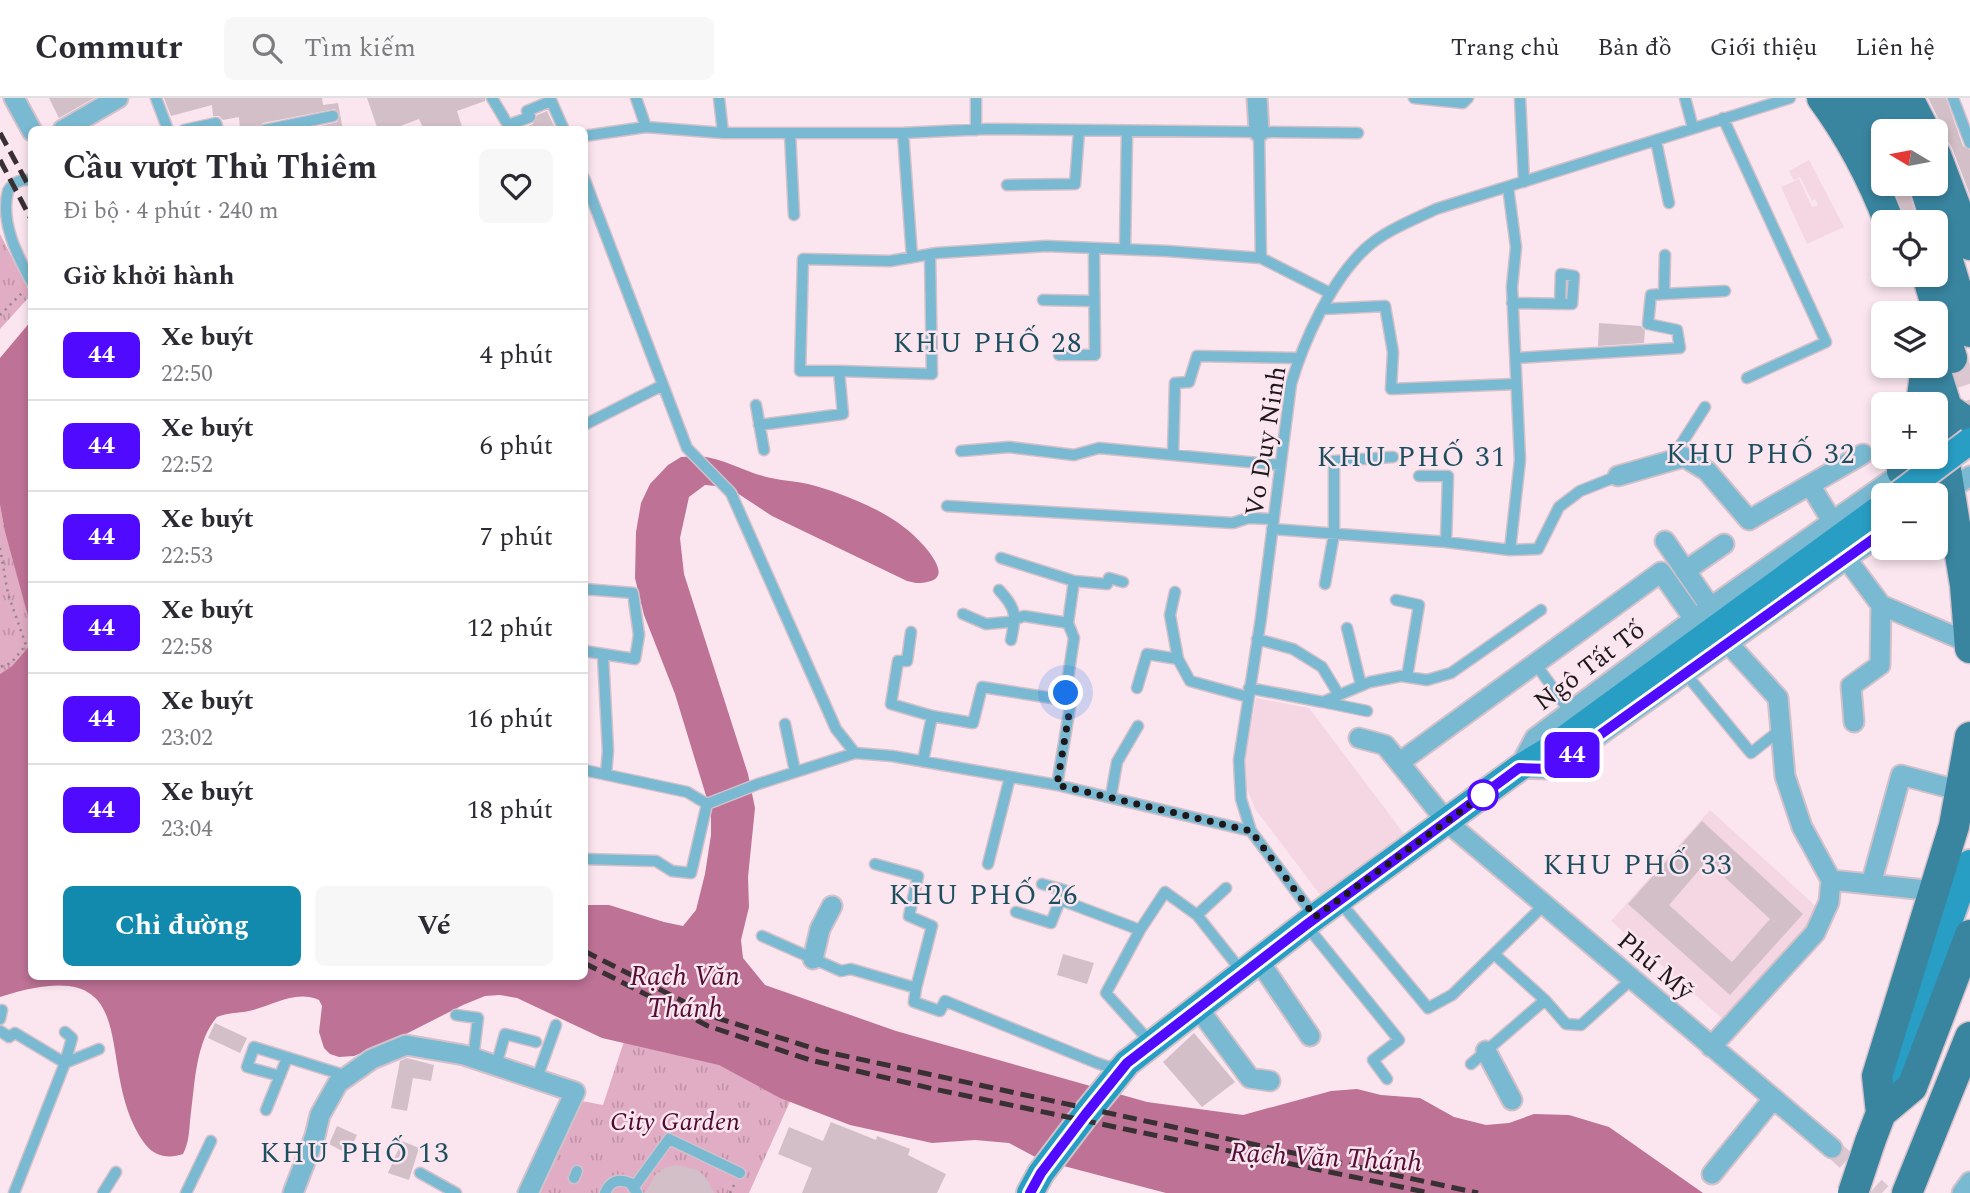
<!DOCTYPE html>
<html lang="vi">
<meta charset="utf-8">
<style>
:root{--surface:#fff;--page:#f7f7f7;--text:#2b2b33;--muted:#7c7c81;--line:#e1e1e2;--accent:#128aad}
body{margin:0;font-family:Spectral,serif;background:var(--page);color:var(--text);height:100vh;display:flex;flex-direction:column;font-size:26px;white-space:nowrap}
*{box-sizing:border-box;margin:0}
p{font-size:23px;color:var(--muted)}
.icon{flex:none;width:38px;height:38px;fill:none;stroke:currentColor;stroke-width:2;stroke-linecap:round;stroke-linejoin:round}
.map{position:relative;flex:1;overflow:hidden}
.drawer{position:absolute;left:28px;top:28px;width:560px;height:854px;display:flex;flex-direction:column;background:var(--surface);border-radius:10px;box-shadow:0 4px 10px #0003}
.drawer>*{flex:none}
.badge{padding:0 14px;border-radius:10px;font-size:24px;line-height:46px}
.needle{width:46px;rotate:280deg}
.controls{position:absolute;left:1871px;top:21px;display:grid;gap:14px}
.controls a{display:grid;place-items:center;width:77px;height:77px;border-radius:10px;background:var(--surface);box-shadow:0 4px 10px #0003;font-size:35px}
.you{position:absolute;width:35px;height:35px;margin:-18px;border:5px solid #fff;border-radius:50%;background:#1a73e8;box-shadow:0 0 0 10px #1a73e833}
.map>.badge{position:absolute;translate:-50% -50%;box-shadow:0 0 0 4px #fff}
h2{padding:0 35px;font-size:26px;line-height:63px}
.round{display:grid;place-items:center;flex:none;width:74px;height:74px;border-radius:10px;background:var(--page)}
.overview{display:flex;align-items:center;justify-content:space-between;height:119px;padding:0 35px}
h1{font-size:33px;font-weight:700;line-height:52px}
.action{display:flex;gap:14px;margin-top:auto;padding:14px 35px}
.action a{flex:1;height:80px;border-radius:10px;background:var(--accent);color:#fff;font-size:28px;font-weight:700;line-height:80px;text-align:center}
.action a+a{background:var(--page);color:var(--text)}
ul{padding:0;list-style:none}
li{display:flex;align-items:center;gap:21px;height:91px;padding:0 35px;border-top:2px solid var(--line)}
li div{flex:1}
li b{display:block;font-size:26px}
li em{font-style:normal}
li .badge{min-width:77px;font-weight:700;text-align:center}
header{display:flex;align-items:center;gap:42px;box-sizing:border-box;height:98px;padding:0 35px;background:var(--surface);border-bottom:2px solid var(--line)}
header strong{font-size:33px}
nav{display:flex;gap:38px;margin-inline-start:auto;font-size:24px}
.search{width:490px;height:63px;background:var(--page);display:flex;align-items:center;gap:18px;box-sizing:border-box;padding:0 24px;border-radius:10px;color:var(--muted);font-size:26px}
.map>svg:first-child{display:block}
</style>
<header>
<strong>Commutr</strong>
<div class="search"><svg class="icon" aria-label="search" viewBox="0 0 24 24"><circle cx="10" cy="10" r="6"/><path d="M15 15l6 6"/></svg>Tìm kiếm</div>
<nav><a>Trang chủ</a><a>Bản đồ</a><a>Giới thiệu</a><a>Liên hệ</a></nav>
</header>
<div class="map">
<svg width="1970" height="1095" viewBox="0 0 1970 1095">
<defs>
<pattern id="grass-tufts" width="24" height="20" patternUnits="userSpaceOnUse" patternTransform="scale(1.75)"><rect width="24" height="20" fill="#e1adc4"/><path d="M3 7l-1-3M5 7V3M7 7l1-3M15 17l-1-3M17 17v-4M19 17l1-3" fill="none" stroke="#c194a8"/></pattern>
</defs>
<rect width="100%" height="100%" fill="#fbe6ef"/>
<path fill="#f4d7e3" d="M 1809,62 L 1844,129 L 1807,146 L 1781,89 L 1799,81 L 1812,109 L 1818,107 L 1815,101 L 1812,103 L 1800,79 L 1794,82 L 1789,73 Z
M 1256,600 L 1309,610 L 1408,741 L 1324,802 L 1256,712 L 1245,687 L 1246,656 Z
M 1710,712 L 1819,811 L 1807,832 L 1725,923 L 1611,823 Z"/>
<path fill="url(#grass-tufts)" d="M 0,136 L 31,197 L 0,231 Z
M 0,407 L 5,434 L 32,529 L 31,546 L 12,568 L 0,576 Z
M 631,922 L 792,999 L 749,1095 L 537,1095 L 582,1003 L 603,1007 Z"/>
<path fill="#be7296" d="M 31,223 L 31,529 L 5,434 L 0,407 L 0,260 Z
M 700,358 C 726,361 746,375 771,380 C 783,383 796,383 808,386 C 837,393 882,411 905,430 C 916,438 959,479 927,484 C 919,486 915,485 907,483 L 772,418 L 728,389 L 705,387 L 689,399 L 680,440 L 684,476 L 748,676 L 755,710 L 748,779 L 749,809 L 741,842 L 743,860 L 765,887 L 896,933 L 1147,1004 L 1243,1017 L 1331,993 L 1357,991 L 1381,997 L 1420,1000 L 1454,1019 L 1486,1027 L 1509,1025 L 1534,1016 L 1569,1017 L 1609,1029 L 1703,1095 L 1166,1095 L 1041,1062 L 1009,1045 L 975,1042 L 932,1045 L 850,1027 L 780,1000 L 719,967 L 602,940 L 517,900 L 500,897 L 485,898 L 463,907 L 406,936 L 354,958 L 339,959 L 330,956 L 324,950 L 319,934 L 322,908 L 319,902 C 292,891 271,910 244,914 C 234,915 227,915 217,919 C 196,943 195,984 191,1014 C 189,1029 190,1043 183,1056 C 169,1061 155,1059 145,1046 C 89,970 154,850 0,899 L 0,576 L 12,568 L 31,546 L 32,878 L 584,878 L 585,807 L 609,807 L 664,824 L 683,828 L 696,812 L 705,776 L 711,737 L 711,714 L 675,596 L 644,517 L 635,480 L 636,434 L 641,405 L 650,386 L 668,367 L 681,359 Z"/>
<path fill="#d3bfc7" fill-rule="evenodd" d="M 49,0 L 94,0 L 59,20 Z
M 164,0 L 322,0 L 323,7 L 338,5 L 343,32 L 304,32 L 337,24 L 340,17 L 335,11 L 263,25 L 258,32 L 240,32 L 239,19 L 223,22 L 219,18 L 213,18 L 212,7 L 171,18 Z
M 367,0 L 485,0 L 485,3 L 457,13 L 463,32 L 424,32 L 419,21 L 390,32 L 378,32 Z
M 1928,0 L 1946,0 L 1963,48 L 1970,52 L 1970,97 L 1952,50 L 1948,44 L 1940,40 L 1942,33 L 1941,26 Z
M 547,13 L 556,32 L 517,32 L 533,26 L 537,17 Z
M 1892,86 L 1907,86 L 1918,124 L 1906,124 Z
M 1599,225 L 1641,228 L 1645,233 L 1644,245 L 1598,248 Z
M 1702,723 L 1803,816 L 1730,897 L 1628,806 ZM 1707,763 L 1770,821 L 1732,864 L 1669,807 Z
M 1063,856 L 1094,865 L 1087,886 L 1057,877 Z
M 215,925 L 247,940 L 240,955 L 208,940 Z
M 1194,935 L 1235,984 L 1202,1009 L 1163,964 Z
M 407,960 L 434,967 L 431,983 L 413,980 L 407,1013 L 391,1010 L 400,963 Z
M 831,1024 L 876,1042 L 877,1038 L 910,1051 L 908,1057 L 946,1076 L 937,1095 L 802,1095 L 812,1070 L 778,1056 L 789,1029 L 823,1043 Z
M 337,1028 L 357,1037 L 348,1056 L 329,1046 Z
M 402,1043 L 419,1050 L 409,1082 L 388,1075 Z
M 676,1067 L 698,1072 L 706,1080 L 714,1095 L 645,1095 L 655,1077 L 665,1070 Z"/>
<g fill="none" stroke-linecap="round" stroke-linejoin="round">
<path stroke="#dac7cf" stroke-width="19" stroke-dasharray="19 10" stroke-linecap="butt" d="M 1832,1050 L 1882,1095"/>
<path stroke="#dac7cf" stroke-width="30" stroke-dasharray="30 15" stroke-linecap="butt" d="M 1952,260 L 1970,316"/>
<defs>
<path id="lane" d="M 156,0 L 168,32
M 492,0 L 508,27 L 530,19 L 527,13 L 551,3
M 550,0 L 564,32
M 636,0 L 646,29
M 719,0 L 723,35
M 976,0 L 976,32
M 1414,0 L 1463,5 L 1468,0
M 1520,0 L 1524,84
M 1685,0 L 1693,30
M 1953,0 L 1970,45
M 1723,20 L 1826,244 L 1747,280
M 184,32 L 216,25 L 218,32
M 265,32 L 333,18
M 1259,34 L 1358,35
M 790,35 L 794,117
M 903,35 L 912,159
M 584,38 L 646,29 L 723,35 L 903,35 L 987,31 L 1259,34 L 1261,160
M 1656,43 L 1669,105
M 584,80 L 687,350 L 731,395 L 836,631 L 855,655 L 892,658 L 1057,687 L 1251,733
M 32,82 C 21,81 13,84 8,93 C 0,124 17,157 32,185
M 1007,87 L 1075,86 L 1079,33
M 1508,89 L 1516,149 L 1512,189 L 1520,362 L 1510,452
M 1125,151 L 1127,34
M 1664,196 L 1725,193
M 1043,202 L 1094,203
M 1512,205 L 1572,206 L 1574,178 L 1561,176 L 1560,206
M 1323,211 L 1385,208 L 1393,254 L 1391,291 L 1516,286
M 1059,257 L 1095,257 L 1094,150
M 1516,260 L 1680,250 L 1677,232 L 1648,226 L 1651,197 L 1664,196 L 1665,157
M 839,273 L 932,276 L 930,156
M 756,307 L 764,352
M 584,327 L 663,287
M 759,327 L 843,316 L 839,273 L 800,273 L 803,161 L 890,163 L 937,155 L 1046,148 L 1167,153 L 1261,160 L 1330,195
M 961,353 L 1009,349 L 1074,357 L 1099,350 L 1280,367
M 1173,357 L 1175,285 L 1189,284 L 1197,258 L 1298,260
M 1673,359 L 1705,309
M 1419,378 L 1448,378 L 1446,444
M 947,408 L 1233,425 L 1248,420 L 1273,421
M 1272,431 L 1446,444 L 1510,452 L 1538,451 L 1559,409 L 1580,393 L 1618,378
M 1001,460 L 1074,483 L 1068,525 L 1074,540 L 1066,593 L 1071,603 L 1057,687
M 1074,483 L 1107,486 L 1109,480 L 1123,484
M 1325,486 L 1334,436 L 1334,363 L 1393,359
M 584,491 L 633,495 L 639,537 L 635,561 L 584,553
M 999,492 C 1017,511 1016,517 1011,542
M 1175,494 L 1170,517 L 1178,561 L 1190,583 L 1248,599
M 1396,502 L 1419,507 L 1407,579
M 963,516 L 986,526 L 1008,524 L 1024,518 L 1068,525
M 1347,530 L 1361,587
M 911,534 L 907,563 L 898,563 L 891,606 L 932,618 L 973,625 L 982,589 L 1071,603
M 1257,541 L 1293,551 L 1322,569 L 1339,597 L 1370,584 L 1401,578 L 1427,582 L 1451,575 L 1541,512
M 603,557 L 608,653 L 606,676
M 1535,565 L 1570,614
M 1685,575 L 1751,655 L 1780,632
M 1137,590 L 1147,556 L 1178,561
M 1249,590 L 1323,604 L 1339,597
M 1323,604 L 1367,613
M 785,626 L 795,673
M 923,663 L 932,618
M 584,672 L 687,694 L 707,706
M 1111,698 L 1117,664 L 1138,628
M 707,706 L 758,686 L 855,655
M 584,761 L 656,763 L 672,773 L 691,775 L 707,706
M 875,766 L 918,778 L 909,818 L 932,828 L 916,890
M 988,766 L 1010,679
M 1061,802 L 1140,832 L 1165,794 L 1197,817 L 1243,875
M 1340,804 L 1428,910 L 1452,897 L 1544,807
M 1016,814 L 1051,825 L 1064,792 L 1042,786
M 1197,817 L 1226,790
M 1315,819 L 1251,733 L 1241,701 L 1239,662 L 1261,520 L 1291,286 C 1304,242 1331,183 1365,151 C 1384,133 1413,122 1436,111 L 1790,0
M 1306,827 L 1399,942 L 1373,962 L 1387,981
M 1140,832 L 1106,895 L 1152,946
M 762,838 L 841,873 L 851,871 L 916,890 L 914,904 L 940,913 L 945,903 L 1097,965 L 1109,969 L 1118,965
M 1494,856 L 1545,902
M 456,917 L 478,920 L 473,961
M 0,921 L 2,912
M 0,933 L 9,939 L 15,935 L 65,965 L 72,940 L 65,934
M 1471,966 L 1545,902 L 1566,926 L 1581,927 L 1632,881
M 496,968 L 505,936 L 536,944
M 280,978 L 247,969 L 254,949 L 347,978
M 537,980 L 556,927
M 266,1012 L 287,960
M 420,1075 L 456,1095
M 574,1080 L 577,1073
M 634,1089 L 669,1041 L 740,1075
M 14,1095 L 65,965 L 99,951
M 103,1095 L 116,1074
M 186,1095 L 211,1043
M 605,1095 C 610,1083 619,1080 630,1085 L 637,1095"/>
<path id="street" d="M 14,0 L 32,33
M 1257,0 L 1259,34
M 63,32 L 118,0
M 1618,378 L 1684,359 L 1707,373 L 1749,422 L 1863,356
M 1810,387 L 1832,423
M 1936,401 L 1970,378
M 1883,435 L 1552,671 L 1519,670 L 1535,640 L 1694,521 L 1924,359
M 1665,443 L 1711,510
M 1846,460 L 1881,507 L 1880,567 L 1851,588 L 1854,624
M 1685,473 L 1724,446
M 1881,507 L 1970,545
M 1727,544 L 1778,600 L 1785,678 L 1802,729 L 1831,782
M 1359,640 L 1385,647 L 1447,724 L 1832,1050
M 1400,664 L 1661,474 L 1694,521
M 1831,782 L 1935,793
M 1871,786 L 1901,677 L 1961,693
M 813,861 L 820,831 L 832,808
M 1259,863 L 1310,938
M 1198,910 L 1250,980 L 1270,983
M 1711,949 L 1815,835 L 1829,804 L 1831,782
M 1486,953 L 1512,1002
M 1712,1076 L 1773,1001
M 293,1095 L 315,1038 L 320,1017 L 338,985 L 372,961 L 406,947 L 464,957 L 575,994 L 528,1095
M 1962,1095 L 1970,1084"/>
<path id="secondary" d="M 1881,1015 L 1970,765
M 1030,1095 L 1041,1075 L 1085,1017 L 1127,965 L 1315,819 L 1519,670 L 1549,652 L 1883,408"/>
<path id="primary" d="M 1822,0 C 1850,38 1872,80 1889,124
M 1849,0 L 1883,58
M 1879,0 L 1900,33
M 1908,0 L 1925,33
M 1936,57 L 1970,147
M 1924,86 L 1970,234
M 1927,177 L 1952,260
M 1934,268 L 1947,310 L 1942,347 L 1965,487 L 1970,550
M 1921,306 L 1926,268
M 1947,310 L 1970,326
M 1902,373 L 1907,359
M 1881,1015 L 1912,989 L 1970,837
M 1870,1044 L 1881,1015 L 1877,978 L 1954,728 L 1970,639
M 1907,1095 L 1970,939"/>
</defs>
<use href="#lane" stroke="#d3c1c9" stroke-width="13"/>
<use href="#street" stroke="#d3c1c9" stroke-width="23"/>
<use href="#secondary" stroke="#d3c1c9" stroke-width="30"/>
<use href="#primary" stroke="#d3c1c9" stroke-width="33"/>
<path stroke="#918389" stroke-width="2.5" stroke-dasharray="2 5" stroke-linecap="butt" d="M 0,217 L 24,193
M 0,450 L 8,496 L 26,547 L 11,565 L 0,569
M 730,1095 L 734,1087"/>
<use href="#lane" stroke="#79b9d2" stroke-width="10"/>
<use href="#street" stroke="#79b9d2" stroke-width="19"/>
<use href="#secondary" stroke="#289ec4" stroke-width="26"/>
<use href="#primary" stroke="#3985a0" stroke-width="30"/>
<path stroke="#383033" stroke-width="5" stroke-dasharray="14 7" stroke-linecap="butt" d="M 0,35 L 32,94
M 0,62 L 32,123
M 584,853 L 714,919 L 822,953 L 1478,1095
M 584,865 L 708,928 L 810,962 L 934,991 L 1430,1095"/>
<defs>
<path id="secondary-bridge" d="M 1898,397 L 1970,343"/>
<path id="primary-bridge" d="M 1853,1095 L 1870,1044"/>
</defs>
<use href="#secondary-bridge" stroke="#d3c1c9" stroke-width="30" stroke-linecap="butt"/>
<use href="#primary-bridge" stroke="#d3c1c9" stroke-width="33" stroke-linecap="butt"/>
<use href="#secondary-bridge" stroke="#289ec4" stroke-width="26"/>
<use href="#primary-bridge" stroke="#3985a0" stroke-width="30"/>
</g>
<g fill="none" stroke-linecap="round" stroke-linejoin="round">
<defs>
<path id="line" d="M 1030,1095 L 1041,1075 L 1085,1017 L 1127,965 L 1306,827 L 1519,670 L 1552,671 L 1883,434"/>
</defs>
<use href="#line" stroke="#fff" stroke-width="16"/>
<use href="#line" stroke="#4f0aff" stroke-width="10"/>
<path stroke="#1f181b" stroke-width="7" stroke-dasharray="0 12.6" d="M 1066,595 L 1071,604 L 1057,687 L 1251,733 L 1315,819 L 1483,697"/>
</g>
<circle fill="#fff" stroke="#4f0aff" stroke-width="3.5" cx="1483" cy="697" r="14"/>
<g text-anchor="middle" stroke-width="5" stroke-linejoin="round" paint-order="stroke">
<g font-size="26" fill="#1f181b" stroke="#fbe6ef">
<text transform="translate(1265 343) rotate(-81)" y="9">Vo Duy Ninh</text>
<text transform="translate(1589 567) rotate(-37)" y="9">Ngô Tất Tố</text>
<text transform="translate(1656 867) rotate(40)" y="9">Phú Mỹ</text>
</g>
<g font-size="26" font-style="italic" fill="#500933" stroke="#fbe6ef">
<text x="675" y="1032">City Garden</text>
</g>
<g font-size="28" letter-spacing="2" fill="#1c4e5f" stroke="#fbe6ef">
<text x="988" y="254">KHU PHỐ 28</text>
<text x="1761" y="365">KHU PHỐ 32</text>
<text x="1412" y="368">KHU PHỐ 31</text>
<text x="1638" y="776">KHU PHỐ 33</text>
<text x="984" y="806">KHU PHỐ 26</text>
<text x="355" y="1064">KHU PHỐ 13</text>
</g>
<g font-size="28" font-style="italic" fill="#550f37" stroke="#fbe6ef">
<text x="685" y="887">Rạch Văn<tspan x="685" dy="32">Thánh</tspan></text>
<text transform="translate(1326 1058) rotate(3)" y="10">Rạch Văn Thánh</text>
</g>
</g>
</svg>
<div class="controls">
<a><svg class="needle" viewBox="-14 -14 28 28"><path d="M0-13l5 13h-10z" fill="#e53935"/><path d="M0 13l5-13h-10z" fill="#7c7c81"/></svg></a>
<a><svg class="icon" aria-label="locate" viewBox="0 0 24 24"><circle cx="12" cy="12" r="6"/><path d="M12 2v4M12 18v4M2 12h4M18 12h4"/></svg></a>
<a><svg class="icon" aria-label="layers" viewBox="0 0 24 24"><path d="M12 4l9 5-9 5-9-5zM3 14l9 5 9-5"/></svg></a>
<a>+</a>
<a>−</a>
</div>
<div class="you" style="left:1066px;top:595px"></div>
<b class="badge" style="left:1572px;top:657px;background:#4f0aff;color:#fff">44</b>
<section class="drawer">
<div class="overview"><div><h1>Cầu vượt Thủ Thiêm</h1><p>Đi bộ · 4 phút · 240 m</p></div><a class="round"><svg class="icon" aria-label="heart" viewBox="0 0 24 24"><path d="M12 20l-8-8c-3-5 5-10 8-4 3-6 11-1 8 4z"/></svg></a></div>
<h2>Giờ khởi hành</h2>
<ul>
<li><span class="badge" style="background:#4f0aff;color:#fff">44</span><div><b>Xe buýt</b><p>22:50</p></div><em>4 phút</em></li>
<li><span class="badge" style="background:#4f0aff;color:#fff">44</span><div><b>Xe buýt</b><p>22:52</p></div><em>6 phút</em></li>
<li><span class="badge" style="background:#4f0aff;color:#fff">44</span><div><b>Xe buýt</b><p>22:53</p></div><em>7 phút</em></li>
<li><span class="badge" style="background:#4f0aff;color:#fff">44</span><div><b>Xe buýt</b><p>22:58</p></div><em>12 phút</em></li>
<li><span class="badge" style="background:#4f0aff;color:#fff">44</span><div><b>Xe buýt</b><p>23:02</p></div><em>16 phút</em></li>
<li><span class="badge" style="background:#4f0aff;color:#fff">44</span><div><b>Xe buýt</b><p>23:04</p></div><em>18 phút</em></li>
</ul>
<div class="action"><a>Chỉ đường</a><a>Vé</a></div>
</section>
</div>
